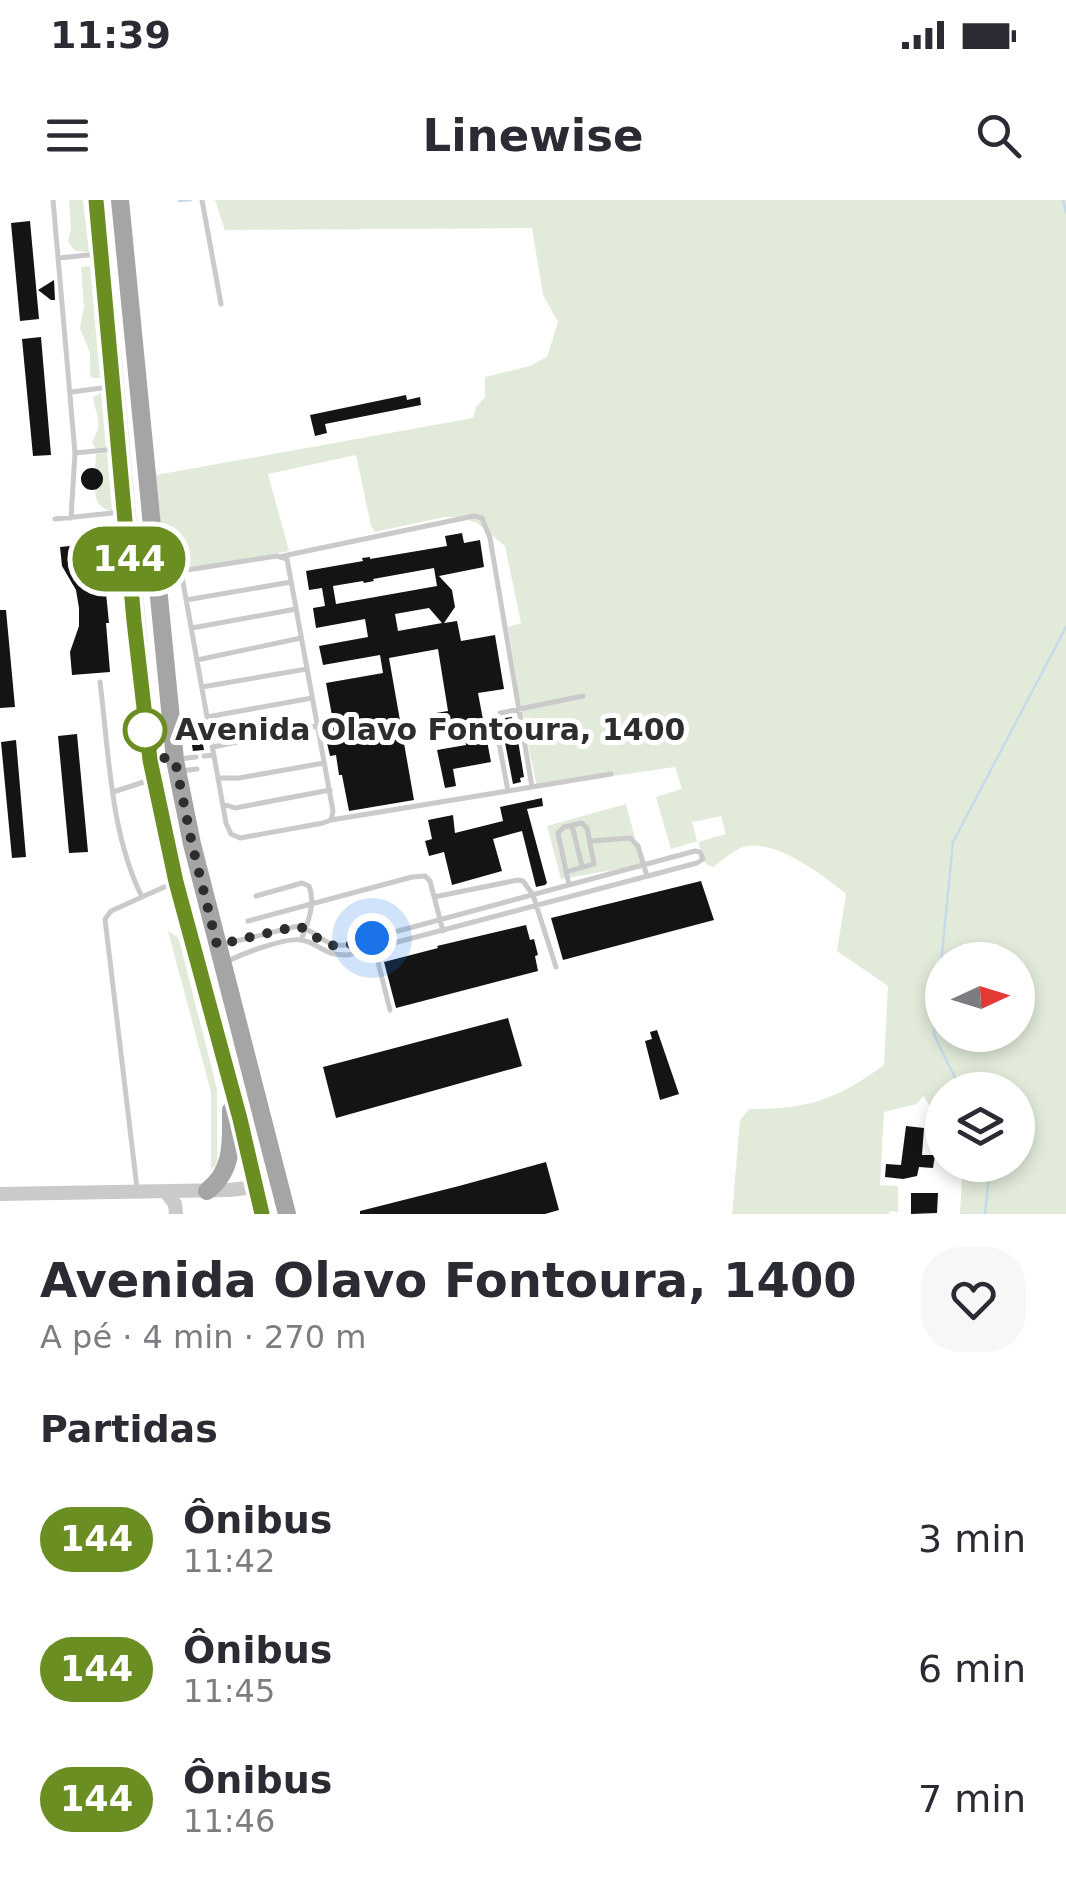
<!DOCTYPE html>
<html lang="pt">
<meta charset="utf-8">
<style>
:root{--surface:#fff;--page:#f7f7f7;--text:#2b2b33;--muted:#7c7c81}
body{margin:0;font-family:"DejaVu Sans",sans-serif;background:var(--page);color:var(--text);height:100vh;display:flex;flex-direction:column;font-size:38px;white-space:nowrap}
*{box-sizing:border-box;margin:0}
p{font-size:32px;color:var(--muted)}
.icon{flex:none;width:55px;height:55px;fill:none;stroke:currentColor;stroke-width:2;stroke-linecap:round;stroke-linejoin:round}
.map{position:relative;height:1014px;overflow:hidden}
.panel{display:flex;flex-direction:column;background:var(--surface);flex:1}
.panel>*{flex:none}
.badge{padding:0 20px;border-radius:32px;font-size:35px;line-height:65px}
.needle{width:65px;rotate:86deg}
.controls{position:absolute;left:925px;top:742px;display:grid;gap:20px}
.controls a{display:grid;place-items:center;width:110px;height:110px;border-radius:50%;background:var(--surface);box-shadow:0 5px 15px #0003;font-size:50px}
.you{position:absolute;width:50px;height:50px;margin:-25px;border:8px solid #fff;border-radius:50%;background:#1a73e8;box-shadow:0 0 0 15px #1a73e833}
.map>.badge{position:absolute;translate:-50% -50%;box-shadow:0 0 0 5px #fff}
h2{padding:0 40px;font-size:38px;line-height:90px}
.round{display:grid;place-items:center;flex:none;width:105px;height:105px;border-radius:40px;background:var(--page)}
.head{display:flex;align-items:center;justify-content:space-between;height:170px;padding:0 40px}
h1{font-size:48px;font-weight:800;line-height:75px}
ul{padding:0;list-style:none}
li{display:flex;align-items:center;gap:30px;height:130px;padding:0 40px}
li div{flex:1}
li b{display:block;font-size:38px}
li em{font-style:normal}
li .badge{min-width:110px;font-weight:700;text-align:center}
.status{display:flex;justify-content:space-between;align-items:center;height:70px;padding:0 50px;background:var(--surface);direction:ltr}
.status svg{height:28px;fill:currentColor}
header{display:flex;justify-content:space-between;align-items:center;height:130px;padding:0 40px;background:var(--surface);font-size:45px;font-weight:800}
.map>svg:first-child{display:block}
</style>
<div class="status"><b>11:39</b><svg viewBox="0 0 49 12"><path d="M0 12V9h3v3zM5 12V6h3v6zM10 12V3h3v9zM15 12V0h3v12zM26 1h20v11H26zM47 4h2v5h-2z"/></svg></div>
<header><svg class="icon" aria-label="menu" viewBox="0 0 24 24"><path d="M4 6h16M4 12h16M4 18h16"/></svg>Linewise<svg class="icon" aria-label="search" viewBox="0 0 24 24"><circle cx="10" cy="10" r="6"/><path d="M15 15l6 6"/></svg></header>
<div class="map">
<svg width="1066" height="1014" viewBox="0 0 1066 1014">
<rect width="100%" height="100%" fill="#fff"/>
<path fill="#e2ebda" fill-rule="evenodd" d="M 69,0 L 83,0 L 89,52 L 75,51 L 68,42 L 71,29 Z
M 215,0 L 1066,0 L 1066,1014 L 960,1014 L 962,978 L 960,965 L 1018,965 L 1018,890 L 942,890 L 942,923 L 923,896 L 917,904 L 884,912 L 880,985 L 898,986 L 898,1012 L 890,1011 L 889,1014 L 732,1014 L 740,920 L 749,909 C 809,909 836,900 884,865 L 888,786 L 837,751 L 846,694 C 823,675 778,641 747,646 C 735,648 723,660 713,667 L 706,664 L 698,642 L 726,634 L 721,616 L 693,622 L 691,618 L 697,641 L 671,649 L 656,597 L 682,589 L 675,567 L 537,587 L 524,526 L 508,427 L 521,423 L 505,346 L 477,323 L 459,317 L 444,317 L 375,332 L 371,326 L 356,255 L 268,274 L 289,351 L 166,375 L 156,275 L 473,218 L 476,207 L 485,197 L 485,177 L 530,166 L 547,157 L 558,122 L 543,95 L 532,28 L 225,30 ZM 942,760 L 1018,760 L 1018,835 L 942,835 Z
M 90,66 L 100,178 L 92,178 L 90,175 L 90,153 L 80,128 L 84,107 L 81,67 Z
M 121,148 L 152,488 L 150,488 L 119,149 Z
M 101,193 L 106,248 L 96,249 L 92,242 C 104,221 96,218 93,197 Z
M 107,253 L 112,311 C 100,309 95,301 95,290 L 100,287 L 103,280 L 101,272 L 95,268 L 96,254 Z
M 626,604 L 642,665 L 561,679 L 547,626 Z
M 168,731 L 176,736 L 179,740 L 217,889 L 217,964 L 211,970 L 211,892 Z"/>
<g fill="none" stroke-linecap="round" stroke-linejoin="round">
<path stroke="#c5dbeb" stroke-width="2.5" d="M 1063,0 L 1066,13
M 179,1 L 191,0
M 961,890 L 934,835 L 953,642 L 1066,427
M 985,1014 L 990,965"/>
</g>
<path fill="#141414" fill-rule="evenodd" d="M 30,21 L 39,119 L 20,121 L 11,23 Z
M 54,80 L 55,100 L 51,100 L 38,90 Z
M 41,137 L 51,255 L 33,256 L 22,139 Z
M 406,195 L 407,200 L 420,197 L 421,205 L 325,224 L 327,233 L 315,236 L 310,215 Z
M81 279a11 11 0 1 1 22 0a11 11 0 1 1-22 0Z
M 462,333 L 464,343 L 480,340 L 484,367 L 439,376 L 452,390 L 455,407 L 444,423 L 457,421 L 461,441 L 495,435 L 504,489 L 478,493 L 491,562 L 453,569 L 456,586 L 445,588 L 437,550 L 466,545 L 463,529 L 434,535 L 430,514 L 448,511 L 438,449 L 389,458 L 414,600 L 349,611 L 342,575 L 339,575 L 336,555 L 330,556 L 327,543 L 334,542 L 330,522 L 333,521 L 326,483 L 383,473 L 380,455 L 323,465 L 319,446 L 368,437 L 365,419 L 316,428 L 313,408 L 325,406 L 322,388 L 309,390 L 306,371 L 363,361 L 362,358 L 370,357 L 370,359 L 447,346 L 445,336 ZM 434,368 L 437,386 L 336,404 L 333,386 L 363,381 L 364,383 L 374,381 L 373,379 ZM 429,408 L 442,423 L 398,431 L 395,414 Z
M 98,343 L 103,393 L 106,393 L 109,423 L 106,423 L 110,472 L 72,475 L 70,452 L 79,426 L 79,408 L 76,390 L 62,366 L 60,347 Z
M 0,410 L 6,410 L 15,507 L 0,508 Z
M 512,517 L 513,522 L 515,522 L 524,577 L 520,578 L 521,582 L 513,584 L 502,527 L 505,518 Z
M 200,527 L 204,550 L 193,551 L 189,529 Z
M 77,534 L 88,652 L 69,653 L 58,536 Z
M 16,540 L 26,657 L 12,658 L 1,542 Z
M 542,598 L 543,606 L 527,609 L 547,683 L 545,685 L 536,687 L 522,631 L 493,639 L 502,671 L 452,685 L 444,652 L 429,656 L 425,641 L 432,639 L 428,620 L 453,615 L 455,633 L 503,621 L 500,607 Z
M 701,681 L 714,720 L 563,760 L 551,718 Z
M 526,725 L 530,740 L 534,739 L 538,755 L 535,756 L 538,771 L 396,808 L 384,762 L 438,748 L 437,746 Z
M 508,818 L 522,866 L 336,918 L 323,867 Z
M 657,830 L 679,894 L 660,900 L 645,841 L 652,839 L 650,832 Z
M 906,926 L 924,928 L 922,955 L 935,955 L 933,968 L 919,967 L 917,976 L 903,979 L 885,977 L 886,964 L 901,965 Z
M 546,962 L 559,1010 L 545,1014 L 360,1014 L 360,1011 L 459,986 Z
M 911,993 L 938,993 L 937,1013 L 911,1014 Z"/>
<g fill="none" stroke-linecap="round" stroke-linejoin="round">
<path stroke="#cacaca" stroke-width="5" d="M 53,0 L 75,253 L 71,318
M 202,0 L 221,104
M 59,58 L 98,54
M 71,192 L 110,187
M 75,253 L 116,249
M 55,319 L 122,312
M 277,356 L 287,359 L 333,611 L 331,620 L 323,623 L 240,638 L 231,634 L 226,623 L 181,371 Z
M 283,356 L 474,316 L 482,318 L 490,338 L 532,587 L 331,620
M 186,400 L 291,382
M 192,428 L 296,409
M 197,460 L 301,438
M 100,482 C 109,553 110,632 142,697
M 202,487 L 307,469
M 207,517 L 312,498
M 213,547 L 317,526
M 204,556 L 214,555
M 179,559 L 196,557
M 180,571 L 197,569
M 218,578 L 239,578 L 324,563
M 532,587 L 611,574
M 508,591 L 496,527 L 500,513 L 583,496
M 113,592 L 150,580
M 223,604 L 235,608 L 330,590
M 572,625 L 582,666
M 591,641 L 630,638 L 638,646 L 647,676
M 566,672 L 594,664 L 587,628 L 582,623 L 564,627 L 558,633 L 569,685
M 256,696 L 302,683 L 309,686 C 316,703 308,723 301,740
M 434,697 L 518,680 L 523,681 L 533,695 L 556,767
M 248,721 L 412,677 L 425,676 L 430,681 L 443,731
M 372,738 L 390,810
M 220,745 L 298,726 C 317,731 325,748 346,745 L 695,651 L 700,652 L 703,659 L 697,663 L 348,755 C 322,756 320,743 301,740 C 286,737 242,754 228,761
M 137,988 L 105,719 L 111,711 L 173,683"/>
<path stroke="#cacaca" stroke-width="14" d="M 166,992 L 175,1004 L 176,1014
M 0,994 L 229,990 L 256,987"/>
<path stroke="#a5a5a5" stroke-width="18" d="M 95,0 L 134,421 L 150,559 L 175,682 L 231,885 L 262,1014
M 120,0 L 175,560 L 192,644 L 287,1014
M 207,991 C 234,970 231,942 231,910"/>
</g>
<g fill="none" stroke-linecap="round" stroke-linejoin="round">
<defs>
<path id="line" d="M 96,0 L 134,421 L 150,560 L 176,682 L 240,919 L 262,1014"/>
</defs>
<use href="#line" stroke="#fff" stroke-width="22"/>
<use href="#line" stroke="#6b8e23" stroke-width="15"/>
<path stroke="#2d2d2d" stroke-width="10" stroke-dasharray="0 18" d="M 145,530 L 159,557 L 175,560 L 192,644 L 217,745 L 298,726 C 310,730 317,740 328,744 C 342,750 359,741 372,738"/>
</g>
<circle fill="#fff" stroke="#6b8e23" stroke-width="5" cx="145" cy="530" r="20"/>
<g text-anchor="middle" stroke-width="10" stroke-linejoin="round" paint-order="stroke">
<g font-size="30" font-weight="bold" fill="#2d2d2d" stroke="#fff" text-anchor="start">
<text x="175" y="540">Avenida Olavo Fontoura, 1400</text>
</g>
</g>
</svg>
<div class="controls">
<a><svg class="needle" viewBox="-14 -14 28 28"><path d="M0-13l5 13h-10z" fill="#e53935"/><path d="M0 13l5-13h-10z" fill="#7c7c81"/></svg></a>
<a><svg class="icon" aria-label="layers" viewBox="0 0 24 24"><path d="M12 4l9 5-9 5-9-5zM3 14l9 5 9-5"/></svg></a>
</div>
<div class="you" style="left:372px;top:738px"></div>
<b class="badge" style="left:129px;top:359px;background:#6b8e23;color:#fff">144</b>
</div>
<section class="panel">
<div class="head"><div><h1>Avenida Olavo Fontoura, 1400</h1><p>A pé · 4 min · 270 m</p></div><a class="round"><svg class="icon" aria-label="heart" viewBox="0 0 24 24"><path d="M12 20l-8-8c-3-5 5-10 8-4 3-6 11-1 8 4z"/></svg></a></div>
<h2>Partidas</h2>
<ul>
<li><span class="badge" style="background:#6b8e23;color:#fff">144</span><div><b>Ônibus</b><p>11:42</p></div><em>3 min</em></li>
<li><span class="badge" style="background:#6b8e23;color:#fff">144</span><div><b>Ônibus</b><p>11:45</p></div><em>6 min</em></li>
<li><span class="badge" style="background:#6b8e23;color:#fff">144</span><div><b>Ônibus</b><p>11:46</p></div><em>7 min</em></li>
</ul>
</section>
